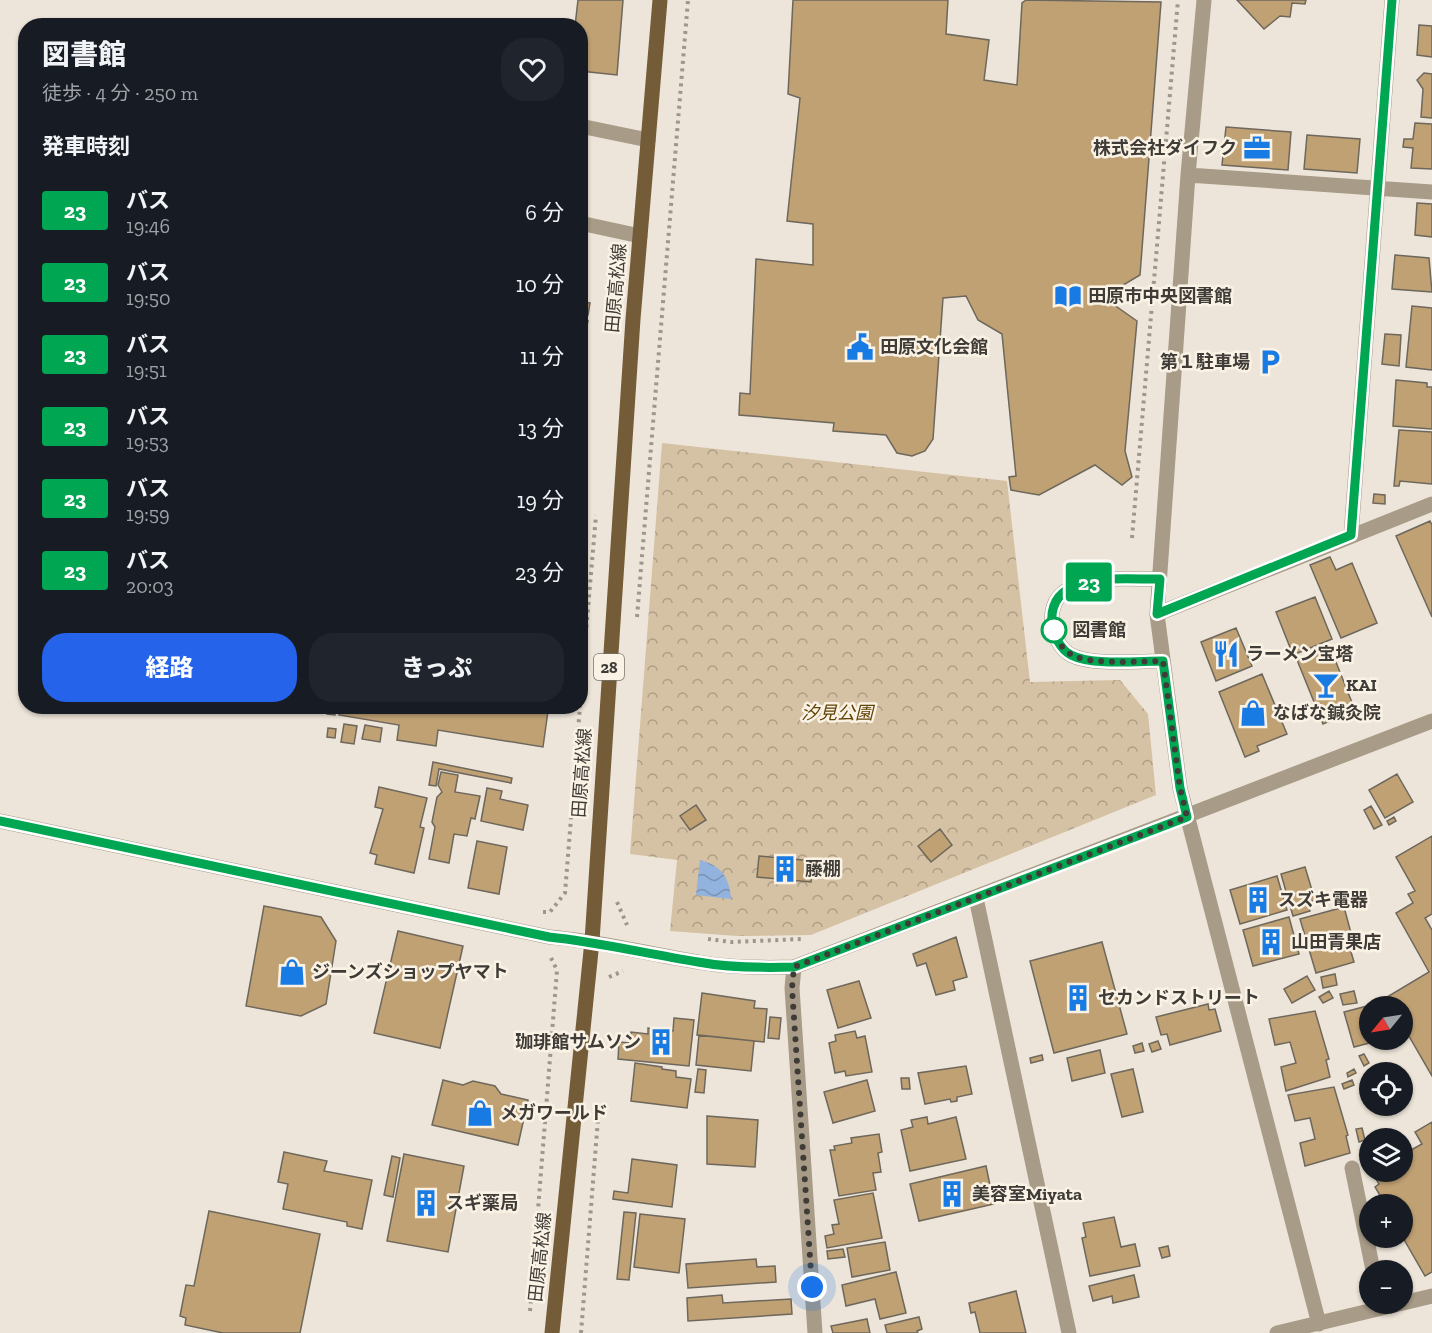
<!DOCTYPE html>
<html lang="ja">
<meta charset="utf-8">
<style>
:root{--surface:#171b24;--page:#20242c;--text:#f1f3f6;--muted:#9ea1a6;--accent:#2563eb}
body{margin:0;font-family:"Zilla Slab","Noto Sans JP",serif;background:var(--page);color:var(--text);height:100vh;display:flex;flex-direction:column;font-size:22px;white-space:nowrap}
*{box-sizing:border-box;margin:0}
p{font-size:20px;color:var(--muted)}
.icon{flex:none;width:33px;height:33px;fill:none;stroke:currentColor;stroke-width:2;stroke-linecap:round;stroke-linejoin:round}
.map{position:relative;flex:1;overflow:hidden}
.sheet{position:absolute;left:18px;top:18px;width:570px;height:696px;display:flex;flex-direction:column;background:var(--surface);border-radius:24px;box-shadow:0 2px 4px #0004}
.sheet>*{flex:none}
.badge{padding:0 12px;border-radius:4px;font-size:21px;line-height:39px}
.needle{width:39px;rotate:240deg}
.fabs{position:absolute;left:1359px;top:996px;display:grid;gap:12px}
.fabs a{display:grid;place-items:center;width:54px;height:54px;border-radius:50%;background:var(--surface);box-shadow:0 2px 4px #0004;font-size:30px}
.you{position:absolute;width:30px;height:30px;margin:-15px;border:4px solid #fff;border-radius:50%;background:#1a73e8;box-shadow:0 0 0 9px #1a73e833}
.map>.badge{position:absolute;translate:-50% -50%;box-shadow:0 0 0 3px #fff}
h2{padding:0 24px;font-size:22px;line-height:54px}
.round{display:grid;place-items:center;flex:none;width:63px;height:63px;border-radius:24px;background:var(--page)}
.overview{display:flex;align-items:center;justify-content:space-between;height:102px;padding:0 24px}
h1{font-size:28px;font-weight:800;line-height:45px}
.button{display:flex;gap:12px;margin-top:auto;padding:12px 24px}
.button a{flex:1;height:69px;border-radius:24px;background:var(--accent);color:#fff;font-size:24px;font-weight:800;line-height:69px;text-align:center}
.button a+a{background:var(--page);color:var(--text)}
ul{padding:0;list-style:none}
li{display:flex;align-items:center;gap:18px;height:72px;padding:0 24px}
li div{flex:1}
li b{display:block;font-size:22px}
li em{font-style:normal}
li .badge{min-width:66px;font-weight:700;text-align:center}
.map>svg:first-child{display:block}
</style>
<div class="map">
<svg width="1432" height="1333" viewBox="0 0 1432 1333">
<defs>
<pattern id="forest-crowns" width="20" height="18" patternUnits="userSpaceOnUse" patternTransform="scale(1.5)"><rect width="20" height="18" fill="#d5c1a3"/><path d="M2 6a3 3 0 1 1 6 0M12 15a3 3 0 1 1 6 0" fill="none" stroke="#ae9e86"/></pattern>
<pattern id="water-waves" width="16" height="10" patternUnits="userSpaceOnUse" patternTransform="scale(1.5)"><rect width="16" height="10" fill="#92b3de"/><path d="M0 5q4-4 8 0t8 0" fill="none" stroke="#7993b5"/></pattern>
</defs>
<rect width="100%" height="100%" fill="#ede5d9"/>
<path fill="url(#forest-crowns)" d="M 662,443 L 1007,481 L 1030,682 L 1120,680 L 1148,714 L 1156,795 L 811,935 L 737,936 L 670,931 L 677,860 L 630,854 Z"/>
<path fill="url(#water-waves)" d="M 700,860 C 722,866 729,877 731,899 L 696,895 Z"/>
<path fill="#c0a173" stroke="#6e675c" stroke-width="1.5" d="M 578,0 L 623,0 L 617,75 L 580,71 L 580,26 L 575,26 Z
M 793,0 L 948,0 L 946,34 L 989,40 L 984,80 L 1017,85 L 1022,3 L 1026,0 L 1161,2 L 1140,275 L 1103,297 L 1137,321 L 1125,451 L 1132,477 L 1122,485 L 1095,465 L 1039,495 L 1011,490 L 1009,477 L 1016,476 L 1002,334 L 978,320 L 966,296 L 943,298 L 933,439 L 925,451 L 912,456 L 897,453 L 886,435 L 833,431 L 834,423 L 739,415 L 740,393 L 750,394 L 756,259 L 813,265 L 813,224 L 787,221 L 800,98 L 788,94 Z
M 1237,0 L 1306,0 L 1305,4 L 1292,3 L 1290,17 L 1280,16 L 1264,29 Z
M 1419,25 L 1432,26 L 1432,57 L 1417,55 Z
M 1424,73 L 1432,74 L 1432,118 L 1421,117 L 1423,89 L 1417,80 Z
M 1415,123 L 1432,124 L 1432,169 L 1411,168 L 1413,148 L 1403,147 L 1404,139 L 1413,139 Z
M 1226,127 L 1291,132 L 1288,170 L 1222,165 Z
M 1307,135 L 1360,139 L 1357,173 L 1304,169 Z
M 1417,203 L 1432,204 L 1432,237 L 1415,235 Z
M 1395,255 L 1429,258 L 1432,292 L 1392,289 Z
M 580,263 L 584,263 L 580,285 Z
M 581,302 L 590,303 L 588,315 L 580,314 Z
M 1412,306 L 1432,308 L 1432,370 L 1406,367 Z
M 580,320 L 588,321 L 580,357 Z
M 1385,334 L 1401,335 L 1399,366 L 1382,364 Z
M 1396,380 L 1427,383 L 1427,387 L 1432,387 L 1432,429 L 1393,426 Z
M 1399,430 L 1432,432 L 1432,484 L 1400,481 L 1399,486 L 1394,486 Z
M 1374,494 L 1385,495 L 1385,504 L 1373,503 Z
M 1430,521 L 1432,525 L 1432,617 L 1396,536 Z
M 1330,557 L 1336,570 L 1352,563 L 1377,623 L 1341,638 L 1310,565 Z
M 1315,597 L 1332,639 L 1293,655 L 1276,612 Z
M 1236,628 L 1252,666 L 1216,681 L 1201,642 Z
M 1330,647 L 1355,710 L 1323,724 L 1297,660 Z
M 1262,674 L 1287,734 L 1257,746 L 1259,751 L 1245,757 L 1219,692 Z
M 328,706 L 336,706 L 335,715 L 327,714 Z
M 340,706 L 562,706 L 561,713 L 548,711 L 543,747 L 438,730 L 436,746 L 397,740 L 399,725 L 339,715 Z
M 344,724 L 357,726 L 354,744 L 341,742 Z
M 365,725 L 382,728 L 380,742 L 362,739 Z
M 328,728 L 336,729 L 335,738 L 327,737 Z
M 433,762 L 512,778 L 511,783 L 439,769 L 436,786 L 429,785 Z
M 441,772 L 458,775 L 455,792 L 480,796 L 475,819 L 471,818 L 467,836 L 454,834 L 449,863 L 429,859 L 435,827 L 432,822 L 437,797 L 442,792 L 438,785 Z
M 1397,774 L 1413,802 L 1385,818 L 1369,790 Z
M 379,787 L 427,798 L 420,827 L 424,828 L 414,873 L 375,864 L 377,855 L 370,853 L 383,809 L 375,807 Z
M 487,788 L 502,791 L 500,799 L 528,805 L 523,830 L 481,821 Z
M 696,805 L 706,820 L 690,830 L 680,816 Z
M 1371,806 L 1382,825 L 1374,829 L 1364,810 Z
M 1394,817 L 1396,821 L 1389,825 L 1387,821 Z
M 940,829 L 952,845 L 931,862 L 918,846 Z
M 1432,836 L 1432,914 L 1425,918 L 1432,930 L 1432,1076 L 1402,1024 L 1402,1006 L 1392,1006 L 1387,997 L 1429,972 L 1396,913 L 1413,903 L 1408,894 L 1415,891 L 1396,857 Z
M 477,841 L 507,847 L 499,894 L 468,888 Z
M 759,856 L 813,861 L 811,882 L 757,877 Z
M 1305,867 L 1315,900 L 1308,902 L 1310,911 L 1293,916 L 1281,874 Z
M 1277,876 L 1287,910 L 1240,924 L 1230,890 Z
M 264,906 L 321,917 L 336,941 L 326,1004 L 301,1016 L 246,1006 Z
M 1344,907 L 1351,933 L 1346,935 L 1354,962 L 1316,973 L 1300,919 Z
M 1289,917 L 1299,954 L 1253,966 L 1243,930 Z
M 398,931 L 463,946 L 440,1048 L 374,1033 Z
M 956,937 L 967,977 L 953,981 L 955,990 L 936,995 L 926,963 L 917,966 L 913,954 Z
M 1102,942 L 1127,1034 L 1054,1053 L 1030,961 Z
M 1335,974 L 1337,985 L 1323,988 L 1321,977 Z
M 1307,976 L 1315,990 L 1292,1003 L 1284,989 Z
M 859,981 L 871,1018 L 838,1028 L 827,990 Z
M 1329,991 L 1333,998 L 1323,1003 L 1319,997 Z
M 1354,991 L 1357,1003 L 1343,1005 L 1340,994 Z
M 702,993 L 755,1001 L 754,1008 L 767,1009 L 764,1042 L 697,1035 Z
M 1208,1004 L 1209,1010 L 1215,1009 L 1221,1031 L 1170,1045 L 1167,1034 L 1161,1035 L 1156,1017 Z
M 1367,1006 L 1370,1040 L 1377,1041 L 1354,1047 L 1344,1012 Z
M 1315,1011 L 1329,1059 L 1326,1060 L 1330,1077 L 1286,1091 L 1281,1067 L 1296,1063 L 1290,1042 L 1275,1045 L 1269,1019 Z
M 770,1017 L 781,1018 L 779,1039 L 768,1038 Z
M 674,1018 L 694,1020 L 689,1066 L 618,1059 L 619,1042 L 631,1043 L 631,1032 L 648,1034 L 648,1028 L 673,1031 Z
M 855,1031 L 857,1038 L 865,1036 L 872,1072 L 846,1076 L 845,1071 L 835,1073 L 829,1043 L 836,1041 L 835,1035 Z
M 699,1035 L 754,1041 L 751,1071 L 696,1065 Z
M 1158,1041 L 1161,1049 L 1152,1052 L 1149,1044 Z
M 1142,1043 L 1144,1051 L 1135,1053 L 1133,1046 Z
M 1100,1050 L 1105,1073 L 1072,1081 L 1067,1058 Z
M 1364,1054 L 1369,1063 L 1364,1066 L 1359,1056 Z
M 1042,1055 L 1043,1060 L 1031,1063 L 1030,1058 Z
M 635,1063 L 662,1067 L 662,1069 L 676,1071 L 676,1077 L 691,1079 L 687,1108 L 631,1101 Z
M 966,1066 L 972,1094 L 957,1097 L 957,1101 L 951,1102 L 950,1099 L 925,1104 L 918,1073 Z
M 698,1069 L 706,1070 L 704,1093 L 695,1092 Z
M 1133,1069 L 1143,1112 L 1122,1117 L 1111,1074 Z
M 1354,1069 L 1356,1073 L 1348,1077 L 1347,1073 Z
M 901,1078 L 909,1078 L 910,1089 L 902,1089 Z
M 443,1080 L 463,1085 L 473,1081 L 495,1086 L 501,1094 L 528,1100 L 518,1145 L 432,1125 Z
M 867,1080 L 875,1111 L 833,1123 L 824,1092 Z
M 1352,1080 L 1354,1085 L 1344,1089 L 1342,1084 Z
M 1334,1087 L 1348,1135 L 1346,1136 L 1350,1153 L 1305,1166 L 1300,1143 L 1315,1139 L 1310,1118 L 1295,1121 L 1288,1095 Z
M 707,1116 L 758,1120 L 755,1167 L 707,1164 Z
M 927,1117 L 928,1124 L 956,1117 L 966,1159 L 910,1171 L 901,1130 L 913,1127 L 911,1120 Z
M 1432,1122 L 1432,1272 L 1425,1276 L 1402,1236 L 1402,1204 L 1385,1204 L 1375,1187 L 1379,1184 L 1372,1172 L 1402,1172 L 1402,1155 L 1422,1144 L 1415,1132 Z
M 1362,1128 L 1365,1140 L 1359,1142 L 1356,1129 Z
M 879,1134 L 882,1152 L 878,1153 L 881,1172 L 873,1173 L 876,1190 L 839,1196 L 830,1150 L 835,1150 L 834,1146 L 852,1143 L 851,1138 Z
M 284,1152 L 327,1161 L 324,1171 L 372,1180 L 362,1229 L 347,1226 L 347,1222 L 283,1209 L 288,1184 L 278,1182 Z
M 404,1154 L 464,1166 L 448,1252 L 387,1241 Z
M 392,1156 L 400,1158 L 393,1197 L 384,1195 Z
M 632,1159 L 677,1165 L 672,1207 L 613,1199 L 614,1191 L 628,1193 Z
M 986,1166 L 994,1204 L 919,1221 L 910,1184 Z
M 873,1193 L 882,1238 L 827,1248 L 825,1236 L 834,1234 L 832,1225 L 839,1224 L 834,1200 Z
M 209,1211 L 320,1234 L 300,1333 L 223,1333 L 185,1325 L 186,1318 L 180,1316 L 186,1285 L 194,1286 Z
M 624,1212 L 636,1213 L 629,1280 L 617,1279 Z
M 640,1214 L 685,1219 L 679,1273 L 634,1267 Z
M 1114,1217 L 1121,1247 L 1135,1244 L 1140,1266 L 1090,1276 L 1082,1238 L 1086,1237 L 1083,1223 Z
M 885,1242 L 890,1270 L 852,1277 L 847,1248 Z
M 1168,1246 L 1170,1256 L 1162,1258 L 1159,1248 Z
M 843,1249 L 845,1257 L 828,1259 L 827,1251 Z
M 756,1259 L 757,1267 L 775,1266 L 776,1282 L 688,1288 L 686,1264 Z
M 896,1272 L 906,1313 L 880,1319 L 875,1299 L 846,1306 L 842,1285 Z
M 1134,1275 L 1139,1297 L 1113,1303 L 1112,1296 L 1093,1301 L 1089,1286 Z
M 1016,1291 L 1026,1333 L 980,1333 L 975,1312 L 971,1313 L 969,1303 Z
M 722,1295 L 723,1303 L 791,1299 L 792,1314 L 688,1321 L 687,1298 Z
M 919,1317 L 922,1329 L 917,1331 L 918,1333 L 887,1333 L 885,1325 Z
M 867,1319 L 870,1333 L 833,1333 L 831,1326 Z"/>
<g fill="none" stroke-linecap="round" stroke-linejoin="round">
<path stroke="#9c978e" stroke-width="4" stroke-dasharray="3 4.5" stroke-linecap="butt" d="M 1132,538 L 1178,0
M 637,617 L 688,0
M 580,702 L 596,515
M 617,902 L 627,925
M 543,912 L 550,912 L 565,893 L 580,706
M 708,939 L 731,942 L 802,939
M 609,977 L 623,971
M 530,1311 L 557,970 L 551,958
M 581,1333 L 598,1119"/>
<path stroke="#a89b87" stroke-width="15" d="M 580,126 L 648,140
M 580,223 L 640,236
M 1159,579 C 1124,580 1047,569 1052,624 C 1053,635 1061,650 1071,655 C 1092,666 1139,661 1163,661"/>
<path stroke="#a89b87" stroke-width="15" d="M 1204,0 L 1188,175 L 1157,614 L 1180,788 L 1319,1324
M 1188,175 L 1432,192
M 1351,535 L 1392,0
M 1157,614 L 1432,504
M 794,967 L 792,988 L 815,1333
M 1352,1168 L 1373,1270
M 1277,1333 L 1432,1296"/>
<path stroke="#a89b87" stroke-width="15" d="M 0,821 L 549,937 C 600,941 647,954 698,962 C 730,968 761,968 794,967 L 1432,721
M 976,898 L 1069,1333"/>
<path stroke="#735c37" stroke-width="15" d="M 552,1333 L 592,941 L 633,319 L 660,0"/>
</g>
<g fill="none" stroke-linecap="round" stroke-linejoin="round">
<defs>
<path id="line" d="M 0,821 L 549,937 C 599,942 647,954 698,962 C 730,968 761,968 794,967 L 1187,817 L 1180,788 L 1163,661 C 1139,661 1092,666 1071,655 C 1061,650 1053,635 1052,624 C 1047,569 1124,580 1160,579 L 1157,614 L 1351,535 L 1392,0"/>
</defs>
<use href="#line" stroke="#fff" stroke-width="14"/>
<use href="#line" stroke="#00a651" stroke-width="9"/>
<path stroke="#3f3c37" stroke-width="6" stroke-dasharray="0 10.8" d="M 812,1287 L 792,988 L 794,967 L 1187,817 L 1180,788 L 1163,661 C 1142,661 1085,666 1069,653 C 1059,646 1056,636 1052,625 L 1054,630"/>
</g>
<defs>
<symbol id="office-bare" viewBox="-9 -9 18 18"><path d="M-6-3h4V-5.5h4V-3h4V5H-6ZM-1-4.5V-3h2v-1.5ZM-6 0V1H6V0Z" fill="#187be3" stroke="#fbf2e6" stroke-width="2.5" paint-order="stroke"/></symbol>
<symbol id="library-bare" viewBox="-9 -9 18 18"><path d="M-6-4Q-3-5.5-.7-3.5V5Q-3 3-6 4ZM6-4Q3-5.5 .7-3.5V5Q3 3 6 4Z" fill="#187be3" stroke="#fbf2e6" stroke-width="2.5" paint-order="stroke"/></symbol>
<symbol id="civic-bare" viewBox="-9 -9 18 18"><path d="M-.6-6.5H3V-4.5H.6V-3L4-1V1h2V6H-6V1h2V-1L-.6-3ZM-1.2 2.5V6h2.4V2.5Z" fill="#187be3" stroke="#fbf2e6" stroke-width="2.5" paint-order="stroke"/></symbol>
<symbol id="parking-bare" viewBox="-9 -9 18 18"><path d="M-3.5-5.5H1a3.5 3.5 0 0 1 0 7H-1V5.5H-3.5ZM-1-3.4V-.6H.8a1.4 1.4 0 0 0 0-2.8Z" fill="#187be3" stroke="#fbf2e6" stroke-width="2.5" paint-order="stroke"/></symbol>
<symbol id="restaurant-bare" viewBox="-9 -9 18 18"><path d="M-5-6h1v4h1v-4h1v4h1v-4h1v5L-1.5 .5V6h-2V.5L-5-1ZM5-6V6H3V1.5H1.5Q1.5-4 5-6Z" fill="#187be3" stroke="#fbf2e6" stroke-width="2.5" paint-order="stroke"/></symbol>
<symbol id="bar-bare" viewBox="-9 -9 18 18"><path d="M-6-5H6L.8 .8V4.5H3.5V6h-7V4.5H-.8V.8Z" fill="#187be3" stroke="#fbf2e6" stroke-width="2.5" paint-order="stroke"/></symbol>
<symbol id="shop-bare" viewBox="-9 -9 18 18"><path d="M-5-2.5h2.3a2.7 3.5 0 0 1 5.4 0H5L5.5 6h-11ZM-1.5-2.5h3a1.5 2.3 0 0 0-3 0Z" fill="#187be3" stroke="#fbf2e6" stroke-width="2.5" paint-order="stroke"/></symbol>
<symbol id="building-bare" viewBox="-9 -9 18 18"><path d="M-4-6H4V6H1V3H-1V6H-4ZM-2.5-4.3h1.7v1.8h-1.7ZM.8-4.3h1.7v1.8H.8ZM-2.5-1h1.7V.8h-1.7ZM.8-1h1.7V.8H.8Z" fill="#187be3" stroke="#fbf2e6" stroke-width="2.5" paint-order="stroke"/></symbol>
</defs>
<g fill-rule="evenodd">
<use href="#office-bare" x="1238" y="129" width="38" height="38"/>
<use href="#library-bare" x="1049" y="277" width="38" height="38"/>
<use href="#civic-bare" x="841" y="328" width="38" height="38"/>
<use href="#parking-bare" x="1251" y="343" width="38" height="38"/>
<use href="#restaurant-bare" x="1207" y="635" width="38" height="38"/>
<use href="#bar-bare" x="1307" y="666" width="38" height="38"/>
<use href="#shop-bare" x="1234" y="694" width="38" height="38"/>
<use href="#building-bare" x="766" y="850" width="38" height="38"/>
<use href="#building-bare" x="1239" y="881" width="38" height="38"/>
<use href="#building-bare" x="1252" y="923" width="38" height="38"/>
<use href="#shop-bare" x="273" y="953" width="38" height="38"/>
<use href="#building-bare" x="1059" y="979" width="38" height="38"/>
<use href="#building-bare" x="642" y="1023" width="38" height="38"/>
<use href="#shop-bare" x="461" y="1094" width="38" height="38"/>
<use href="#building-bare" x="933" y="1175" width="38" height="38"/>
<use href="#building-bare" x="407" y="1184" width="38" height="38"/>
</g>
<circle fill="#fff" stroke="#00a651" stroke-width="3" cx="1054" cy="630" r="12"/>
<g text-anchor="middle" stroke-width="5" stroke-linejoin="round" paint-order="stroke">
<rect fill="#fbf2e6" stroke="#77736c" stroke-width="1.5" x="594" y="654" width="30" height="26" rx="4.5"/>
<g font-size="16" font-weight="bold" fill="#3f3c37">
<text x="609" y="673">28</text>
</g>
<g font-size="18" font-weight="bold" fill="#3f3c37" stroke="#fbf2e6" text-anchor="start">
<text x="1237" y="154" text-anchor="end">株式会社ダイフク</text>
<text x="1088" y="302">田原市中央図書館</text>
<text x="880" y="353">田原文化会館</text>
<text x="1250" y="368" text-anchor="end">第１駐車場</text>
<text x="1246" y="660">ラーメン宝塔</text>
<text x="1346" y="691">KAI</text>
<text x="1273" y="719">なばな鍼灸院</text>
<text x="805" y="875">藤棚</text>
<text x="1278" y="906">スズキ電器</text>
<text x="1291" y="948">山田青果店</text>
<text x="312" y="978">ジーンズショップヤマト</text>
<text x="1098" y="1004">セカンドストリート</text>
<text x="641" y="1048" text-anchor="end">珈琲館サムソン</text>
<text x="500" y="1119">メガワールド</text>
<text x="972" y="1200">美容室Miyata</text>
<text x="446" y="1209">スギ薬局</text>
</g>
<g font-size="18" fill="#3f3c37" stroke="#fbf2e6">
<text transform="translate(616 288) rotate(-85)" y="6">田原高松線</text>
<text transform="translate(582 773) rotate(-86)" y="6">田原高松線</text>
<text transform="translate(540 1257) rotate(-84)" y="6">田原高松線</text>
</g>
<g font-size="18" font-weight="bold" fill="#3f3c37" stroke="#fbf2e6" text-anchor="start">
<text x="1072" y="636">図書館</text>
</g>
<g font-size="18" font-style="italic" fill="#614306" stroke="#fbf2e6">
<text x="837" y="719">汐見公園</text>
</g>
</g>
</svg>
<div class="fabs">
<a><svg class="needle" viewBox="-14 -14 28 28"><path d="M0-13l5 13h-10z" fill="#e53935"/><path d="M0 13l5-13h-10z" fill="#9ea1a6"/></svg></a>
<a><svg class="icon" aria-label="locate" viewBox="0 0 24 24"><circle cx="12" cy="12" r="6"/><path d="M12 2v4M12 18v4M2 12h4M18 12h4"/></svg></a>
<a><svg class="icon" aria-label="layers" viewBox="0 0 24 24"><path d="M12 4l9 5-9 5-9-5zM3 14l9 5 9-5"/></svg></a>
<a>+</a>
<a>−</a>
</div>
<div class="you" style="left:812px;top:1287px"></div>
<b class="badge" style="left:1089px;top:582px;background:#00a651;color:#fff">23</b>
<section class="sheet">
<div class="overview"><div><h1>図書館</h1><p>徒歩 · 4 分 · 250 m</p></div><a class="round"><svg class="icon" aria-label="heart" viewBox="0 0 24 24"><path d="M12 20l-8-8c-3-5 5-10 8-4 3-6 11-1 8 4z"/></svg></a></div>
<h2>発車時刻</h2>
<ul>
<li><span class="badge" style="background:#00a651;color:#fff">23</span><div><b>バス</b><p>19:46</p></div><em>6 分</em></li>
<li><span class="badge" style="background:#00a651;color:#fff">23</span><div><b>バス</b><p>19:50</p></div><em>10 分</em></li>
<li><span class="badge" style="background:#00a651;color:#fff">23</span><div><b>バス</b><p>19:51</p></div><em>11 分</em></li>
<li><span class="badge" style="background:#00a651;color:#fff">23</span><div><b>バス</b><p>19:53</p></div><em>13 分</em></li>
<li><span class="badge" style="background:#00a651;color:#fff">23</span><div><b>バス</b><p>19:59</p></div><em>19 分</em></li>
<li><span class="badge" style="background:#00a651;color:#fff">23</span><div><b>バス</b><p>20:03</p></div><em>23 分</em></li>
</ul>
<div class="button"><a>経路</a><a>きっぷ</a></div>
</section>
</div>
